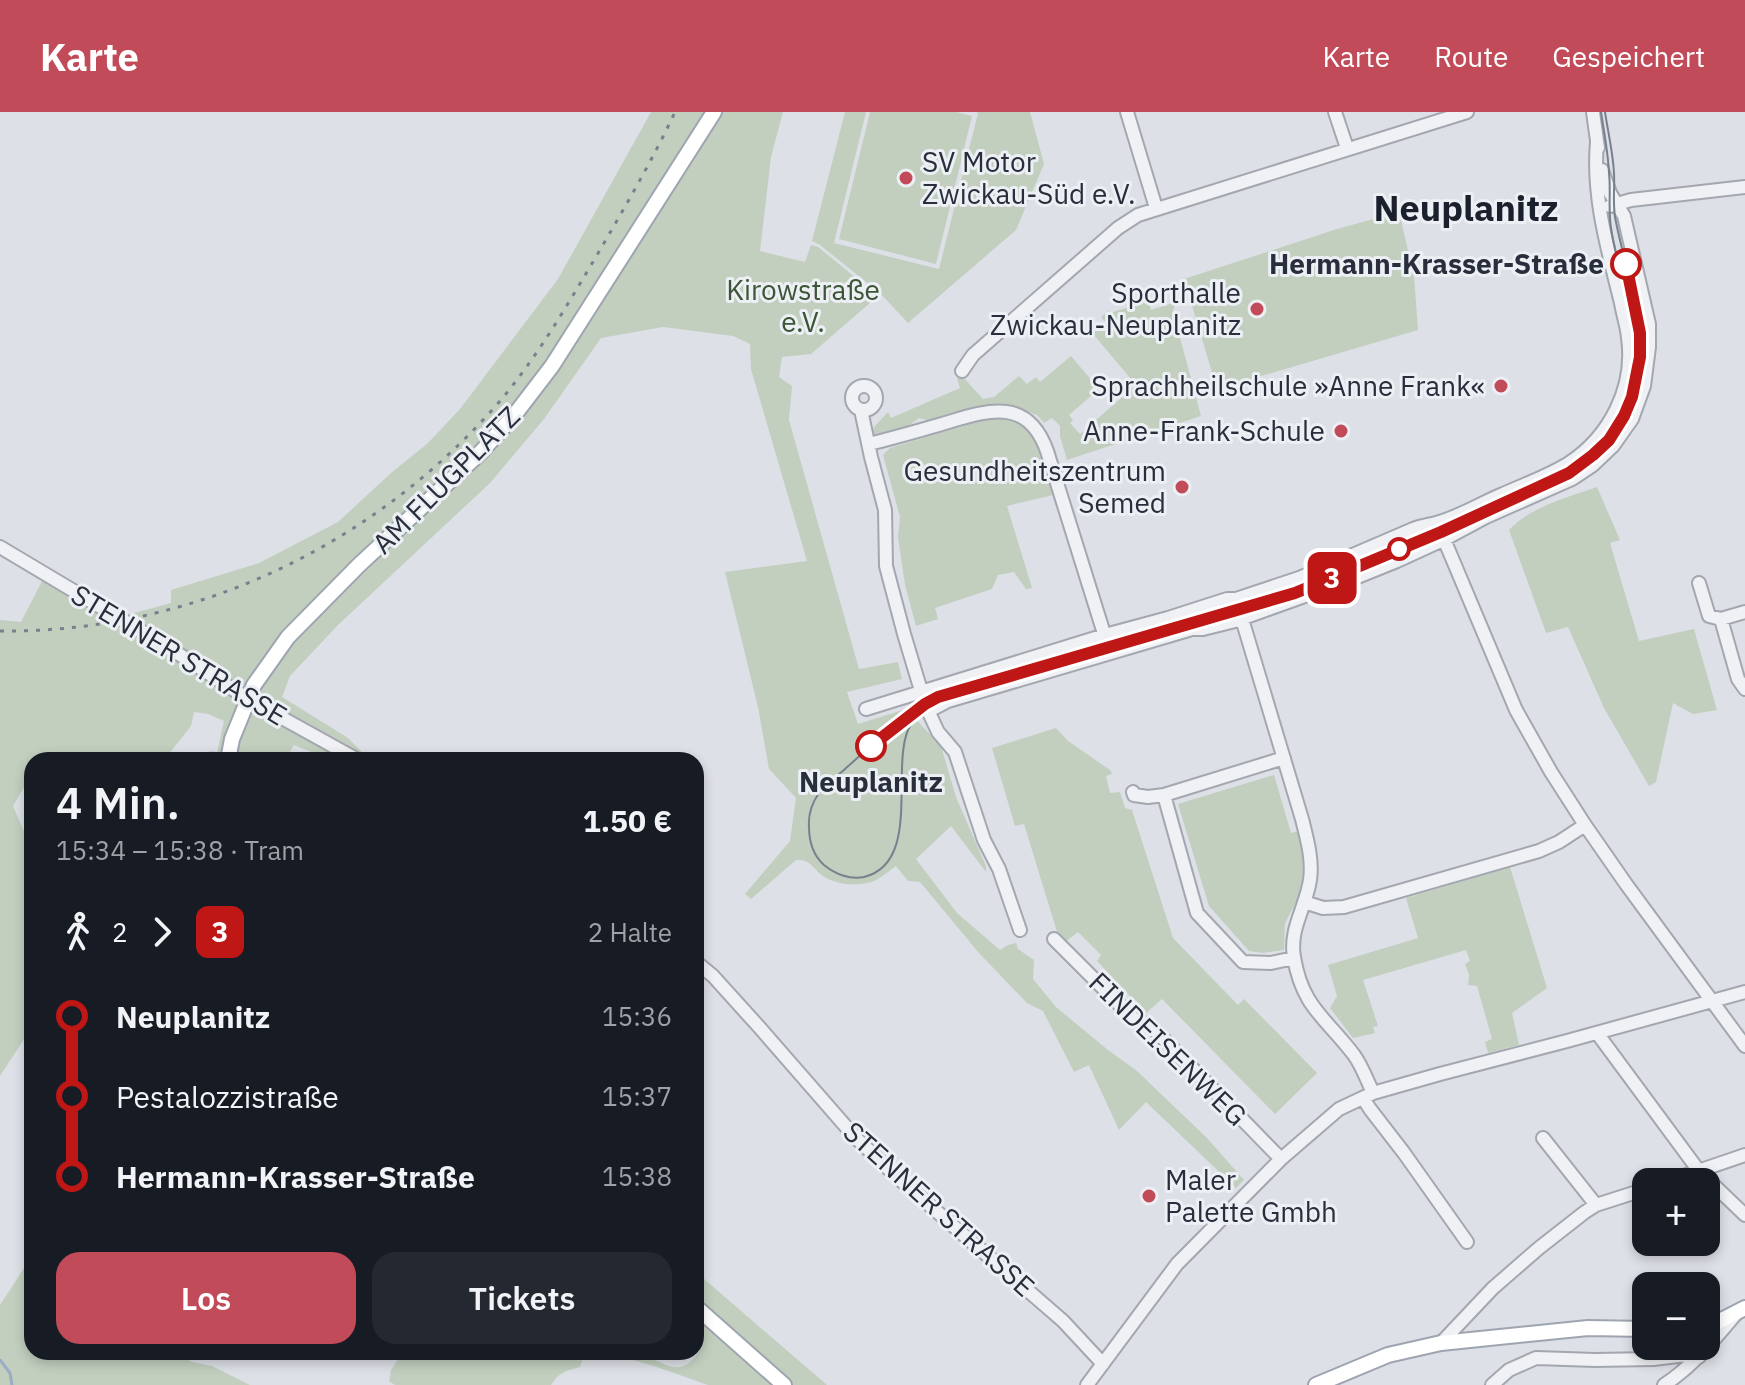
<!DOCTYPE html>
<html lang="de">
<meta charset="utf-8">
<style>
:root{--surface:#171b24;--page:#242831;--text:#f1f3f6;--muted:#9ea1a6;--accent:#c24b59}
body{margin:0;font-family:"IBM Plex Sans",sans-serif;background:var(--page);color:var(--text);height:100vh;display:flex;flex-direction:column;font-size:30px;white-space:nowrap}
*{box-sizing:border-box;margin:0}
p{font-size:26px;color:var(--muted)}
.icon{flex:none;width:44px;height:44px;fill:none;stroke:currentColor;stroke-width:2;stroke-linecap:round;stroke-linejoin:round}
.map{position:relative;flex:1;overflow:hidden}
.side{position:absolute;left:24px;top:640px;width:680px;height:608px;display:flex;flex-direction:column;background:var(--surface);border-radius:24px;box-shadow:0 4px 12px #0003}
.side>*{flex:none}
.badge{padding:0 16px;border-radius:12px;font-size:28px;line-height:52px}
.fabs{position:absolute;left:1632px;top:1056px;display:grid;gap:16px}
.fabs a{display:grid;place-items:center;width:88px;height:88px;border-radius:16px;background:var(--surface);box-shadow:0 4px 12px #0003;font-size:40px}
.map>.badge{position:absolute;translate:-50% -50%;box-shadow:0 0 0 4px #fff}
.legs{display:flex;align-items:center;gap:12px;height:88px;padding:0 32px;font-size:26px}
.legs p{margin-inline-start:auto}
.overview{display:flex;align-items:center;justify-content:space-between;height:136px;padding:0 32px}
h1{font-size:44px;font-weight:600;line-height:60px}
.primary-button{display:flex;gap:16px;margin-top:auto;padding:16px 32px}
.primary-button a{flex:1;height:92px;border-radius:24px;background:var(--accent);color:#fff;font-size:32px;font-weight:600;line-height:92px;text-align:center}
.primary-button a+a{background:var(--page);color:var(--text)}
ul{padding:0 32px;list-style:none}
li{display:flex;align-items:center;gap:28px;height:80px;font-size:30px}
li i{display:grid;place-items:center;width:12px;height:100%;margin:0 10px;background:currentColor}
li i::after{content:'';width:20px;height:20px;margin:-10px;border:6px solid;border-radius:50%;background:var(--surface)}
li p{margin-inline-start:auto}
li:first-child i{background:linear-gradient(#0000 50%,currentColor 0)}
li:last-child i{background:linear-gradient(currentColor 50%,#0000 0)}
header{display:flex;align-items:center;gap:48px;box-sizing:border-box;height:112px;padding:0 40px;background:var(--accent);color:#fff}
header strong{font-size:38px}
nav{display:flex;gap:44px;margin-inline-start:auto;font-size:28px}
.map>svg:first-child{display:block}
</style>
<header>
<strong>Karte</strong>
<nav><a>Karte</a><a>Route</a><a>Gespeichert</a></nav>
</header>
<div class="map">
<svg width="1745" height="1273" viewBox="0 0 1745 1273">
<rect width="100%" height="100%" fill="#dde0e6"/>
<path fill="#c2cfbf" d="M 651,0 L 783,0 L 771,45 L 760,139 L 805,150 L 811,133 L 818,135 L 878,184 L 811,242 L 782,245 L 779,265 L 792,274 L 789,308 L 859,557 L 898,550 L 902,567 L 847,580 L 858,612 L 906,597 L 941,634 L 956,685 L 986,754 L 986,760 L 951,714 L 916,747 L 957,801 L 1000,838 L 1008,833 L 1016,831 L 1018,837 L 1034,848 L 1033,867 L 1056,895 L 1108,938 L 1137,959 L 1207,1026 L 1244,1068 L 1236,1076 L 1146,990 L 1119,1018 L 1089,953 L 1074,960 L 1043,899 L 1027,891 L 979,841 L 920,770 L 908,769 L 896,754 C 889,759 881,766 874,769 C 859,775 836,773 823,764 C 812,756 811,747 796,748 L 751,787 L 745,782 L 790,729 L 796,686 L 769,657 L 758,595 L 725,460 L 807,449 L 751,257 L 750,232 L 733,224 L 663,215 L 601,226 L 544,307 L 490,371 L 338,513 L 290,564 L 282,585 L 348,626 L 363,641 L 374,648 L 341,648 L 326,646 L 294,633 L 285,648 L 208,648 L 209,639 L 217,640 L 224,609 L 208,602 L 194,600 L 191,614 L 164,648 L 32,648 L 32,662 L 13,694 L 27,726 L 32,730 L 32,915 L 0,964 L 0,508 L 21,510 L 42,469 L 108,508 L 171,491 L 171,478 L 259,451 L 338,410 L 391,361 L 428,331 L 460,297 L 558,167 Z
M 845,0 L 866,0 L 834,131 L 939,157 L 978,1 L 976,0 L 1030,0 L 1044,52 L 1016,118 L 908,211 L 880,181 L 820,133 L 812,129 Z
M 870,0 L 957,0 L 972,4 L 936,152 L 839,127 Z
M 1399,100 L 1414,164 L 1418,218 L 1217,277 L 1184,167 L 1337,117 Z
M 1148,189 L 1151,198 L 1176,190 L 1173,199 L 1201,304 L 1067,348 L 1060,324 L 1060,314 L 1052,306 L 1044,311 L 1037,303 L 1007,292 L 982,294 L 931,309 L 919,306 L 908,314 L 872,323 L 874,315 L 888,300 L 891,306 L 960,276 L 957,266 L 963,265 L 983,287 L 994,285 L 1019,264 L 1027,272 L 1036,265 L 1040,270 L 1071,244 L 1099,277 L 1069,303 L 1073,308 L 1070,311 L 1080,322 L 1136,273 L 1088,216 L 1095,211 L 1100,216 L 1106,211 L 1101,205 L 1108,199 L 1110,201 Z
M 997,304 C 1042,314 1041,344 1053,383 L 1007,394 L 1032,476 L 1026,477 L 1014,460 L 998,463 L 992,477 L 935,496 L 938,507 L 916,514 L 905,473 L 898,425 L 900,405 L 883,343 L 890,336 Z
M 1597,375 L 1620,428 L 1610,431 L 1639,529 L 1694,517 L 1717,598 L 1693,602 L 1673,591 L 1656,670 L 1649,674 L 1604,596 L 1568,515 L 1546,521 L 1509,418 C 1532,394 1566,386 1597,375 Z
M 1056,616 L 1068,629 L 1110,658 L 1112,662 L 1106,664 L 1110,681 L 1120,680 L 1125,696 L 1132,698 L 1173,826 L 1238,893 L 1244,887 L 1317,961 L 1275,1002 L 1162,887 L 1146,901 L 1097,849 L 1101,843 L 1078,820 L 1065,830 L 1058,823 L 1024,712 L 1015,714 L 992,636 Z
M 1274,663 L 1291,721 L 1300,719 L 1306,750 L 1304,768 L 1299,785 L 1285,811 L 1284,838 L 1263,841 L 1249,839 L 1209,794 L 1178,692 Z
M 1510,755 L 1547,876 L 1512,901 L 1519,933 L 1488,941 L 1485,930 L 1492,927 L 1477,874 L 1468,873 L 1469,863 L 1465,852 L 1470,849 L 1466,838 L 1363,868 L 1378,914 L 1373,915 L 1375,921 L 1353,926 L 1330,896 L 1337,884 L 1328,853 L 1418,826 L 1406,786 Z
M 28,1150 L 32,1153 L 32,1240 L 176,1240 L 192,1250 L 212,1254 L 250,1273 L 0,1273 L 0,1193 Z
M 696,1160 L 827,1273 L 708,1273 L 654,1254 L 604,1240 C 614,1240 627,1238 636,1241 C 666,1249 680,1271 701,1236 L 696,1222 Z
M 403,1240 L 585,1240 L 580,1255 C 567,1258 558,1261 551,1273 L 395,1273 L 389,1269 L 391,1258 Z"/>
<g fill="none" stroke-linecap="round" stroke-linejoin="round">
<path stroke="#9badc3" stroke-width="3" d="M 0,1248 L 10,1261 L 12,1273"/>
<defs>
<path id="minor" d="M 1127,0 L 1156,96
M 1335,0 L 1347,36
M 1593,0 L 1598,36
M 1610,94 L 1631,88 L 1745,75
M 962,259 L 973,243 L 1118,116 L 1138,103 L 1467,0
M852 286a12 12 0 1 1 24 0a12 12 0 1 1-24 0Z
M 861,298 L 871,345 L 885,398 L 886,454 L 904,522 L 925,592 L 938,620 L 955,640 L 984,728 L 999,757 L 1020,818
M 869,332 C 893,326 918,319 942,312 C 986,299 1027,283 1047,339 L 1106,528
M 1441,420 L 1516,598 L 1551,660 L 1585,713 L 1626,772 L 1745,934
M 0,435 L 171,537 L 248,587 L 358,648
M 1699,471 L 1709,504 L 1721,507 L 1745,500
M 1236,487 L 1302,707 C 1307,727 1313,748 1310,768 C 1306,795 1289,817 1294,845 C 1302,895 1326,906 1354,943 C 1362,954 1367,968 1373,981
M 1721,507 L 1738,567 L 1745,577
M 866,597 L 1105,523 L 1168,506 L 1227,487 L 1236,487 L 1299,466 L 1413,417 C 1421,414 1428,413 1436,411 C 1459,405 1481,391 1503,382 C 1525,372 1548,364 1569,351 C 1610,324 1635,275 1628,226 C 1627,214 1623,203 1621,191 C 1608,138 1592,85 1597,30
M 929,599 L 948,589 L 1192,517 L 1203,517 L 1235,509 L 1355,466 L 1397,449 L 1445,427 L 1486,405 L 1572,367 L 1593,353 L 1613,334 L 1632,307 L 1644,274 L 1649,235 L 1649,212 L 1624,104 L 1610,81 L 1602,58
M 1133,680 L 1134,683 L 1148,685 L 1164,683 L 1284,646
M 1164,683 L 1197,801 L 1243,850 L 1271,851 L 1294,846
M 1304,790 L 1323,796 L 1344,795 L 1539,739 L 1559,730 L 1585,713
M 1054,827 L 1135,908 L 1150,913 L 1281,1047
M 696,850 L 713,864 L 760,916 L 855,1025 L 897,1065 L 1063,1209 L 1103,1252
M 1597,921 L 1699,1059 L 1745,1103
M 1363,986 L 1370,997 L 1404,1041 L 1467,1130
M 1543,1026 L 1596,1093
M 1666,1070 L 1745,1043
M 1441,1231 L 1493,1176 L 1539,1136 L 1585,1100 L 1596,1093 L 1646,1077
M 1087,1273 L 1177,1152 L 1281,1047 L 1339,997 L 1373,981 L 1440,962 L 1567,929 L 1745,880
M 1492,1273 L 1509,1258 L 1536,1246 L 1595,1248 L 1653,1247 L 1694,1242 L 1699,1245
M 1664,1273 C 1693,1254 1713,1229 1735,1203"/>
<path id="major" d="M 228,648 L 232,627 L 254,573 L 288,525 L 359,453 L 481,340 L 516,301 L 552,254 L 714,0
M 696,1195 L 784,1273
M 1706,1216 L 1745,1196
M 1316,1273 L 1388,1243 L 1441,1231 L 1588,1216 L 1646,1217"/>
</defs>
<use href="#minor" stroke="#a3a7af" stroke-width="16"/>
<use href="#major" stroke="#9ea4b0" stroke-width="18"/>
<use href="#minor" stroke="#eff1f4" stroke-width="12"/>
<use href="#major" stroke="#fff" stroke-width="14"/>
<path stroke="#78808e" stroke-width="2" d="M 1601,0 C 1604,20 1608,40 1609,61 C 1611,79 1608,98 1611,116 C 1616,150 1629,183 1635,217 C 1647,291 1605,340 1541,372 L 1295,478 L 951,577 C 934,587 916,599 908,618 C 891,659 921,751 864,765 C 850,768 835,762 824,753 C 813,743 809,729 809,715 C 808,702 812,691 819,681 C 826,671 838,664 846,656 C 877,629 910,596 949,581 L 1295,481 L 1441,420 L 1559,366 C 1615,338 1646,282 1640,219 C 1636,182 1623,146 1616,110 C 1612,94 1615,77 1614,61 C 1613,41 1608,20 1605,0"/>
<path stroke="#78808e" stroke-width="3" stroke-dasharray="4 8" stroke-linecap="butt" d="M 0,519 C 192,521 375,434 500,289 C 539,243 569,190 600,138 C 626,93 653,47 675,0"/>
</g>
<g fill="none" stroke-linecap="round" stroke-linejoin="round">
<defs>
<path id="line-1" d="M 871,634 L 925,592 L 938,585 L 1295,481 L 1441,420 L 1569,361 L 1593,343 L 1609,328 L 1624,304 L 1632,285 L 1640,245 L 1640,221 L 1626,152"/>
</defs>
<use href="#line-1" stroke="#fff" stroke-width="18"/>
<use href="#line-1" stroke="#be1716" stroke-width="12"/>
</g>
<g fill="#c24b59" stroke="#eceff4" stroke-width="3">
<circle cx="906" cy="66" r="8"/>
<circle cx="1257" cy="197" r="8"/>
<circle cx="1501" cy="274" r="8"/>
<circle cx="1341" cy="319" r="8"/>
<circle cx="1182" cy="375" r="8"/>
<circle cx="1149" cy="1084" r="8"/>
</g>
<g fill="#fff" stroke="#be1716" stroke-width="4">
<circle cx="1626" cy="152" r="14"/>
<circle cx="1399" cy="437" r="10"/>
<circle cx="871" cy="634" r="14"/>
</g>
<g text-anchor="middle" stroke-width="6" stroke-linejoin="round" paint-order="stroke">
<g font-size="28" fill="#282e3b" stroke="#eceff4" text-anchor="end">
<text x="922" y="60" text-anchor="start">SV Motor<tspan x="922" dy="32">Zwickau-Süd e.V.</tspan></text>
<text x="1241" y="191">Sporthalle<tspan x="1241" dy="32">Zwickau-Neuplanitz</tspan></text>
<text x="1485" y="284">Sprachheilschule »Anne Frank«</text>
<text x="1325" y="329">Anne-Frank-Schule</text>
<text x="1166" y="369">Gesundheitszentrum<tspan x="1166" dy="32">Semed</tspan></text>
<text x="1165" y="1078" text-anchor="start">Maler<tspan x="1165" dy="32">Palette Gmbh</tspan></text>
</g>
<g font-size="28" font-weight="bold" fill="#282e3b" stroke="#eceff4" text-anchor="end">
<text x="1604" y="162">Hermann-Krasser-Straße</text>
<text x="871" y="680" text-anchor="middle">Neuplanitz</text>
</g>
<g font-size="28" fill="#3b5536" stroke="#eceff4">
<text x="803" y="188">Kirowstraße<tspan x="803" dy="32">e.V.</tspan></text>
</g>
<g font-size="28" fill="#282e3b" stroke="#eceff4">
<text transform="translate(446 368) rotate(-45)" y="10">AM FLUGPLATZ</text>
<text transform="translate(179 543) rotate(31)" y="10">STENNER STRASSE</text>
<text transform="translate(1168 937) rotate(44)" y="10">FINDEISENWEG</text>
<text transform="translate(939 1097) rotate(42)" y="10">STENNER STRASSE</text>
</g>
<g font-size="36" font-weight="bold" fill="#1a202c" stroke="#eceff4">
<text x="1466" y="109">Neuplanitz</text>
</g>
</g>
</svg>
<div class="fabs">
<a>+</a>
<a>−</a>
</div>
<b class="badge" style="left:1332px;top:466px;background:#be1716;color:#fff">3</b>
<section class="side">
<div class="overview"><div><h1>4 Min.</h1><p>15:34 – 15:38 · Tram</p></div><b>1.50 €</b></div>
<div class="legs"><svg class="icon" aria-label="walk" viewBox="0 0 24 24"><circle cx="13" cy="4" r="2"/><path d="M13 8l-2 6 4 7M11 14l-3 7M7 12l3-4h3l4 4"/></svg>2<svg class="icon" aria-label="forward" viewBox="0 0 24 24"><path d="M9 5l7 7-7 7"/></svg><b class="badge" style="background:#be1716;color:#fff">3</b><p>2 Halte</p></div>
<ul>
<li><i style="color:#be1716"></i><b>Neuplanitz</b><p>15:36</p></li>
<li><i style="color:#be1716"></i><span>Pestalozzistraße</span><p>15:37</p></li>
<li><i style="color:#be1716"></i><b>Hermann-Krasser-Straße</b><p>15:38</p></li>
</ul>
<div class="primary-button"><a>Los</a><a>Tickets</a></div>
</section>
</div>
